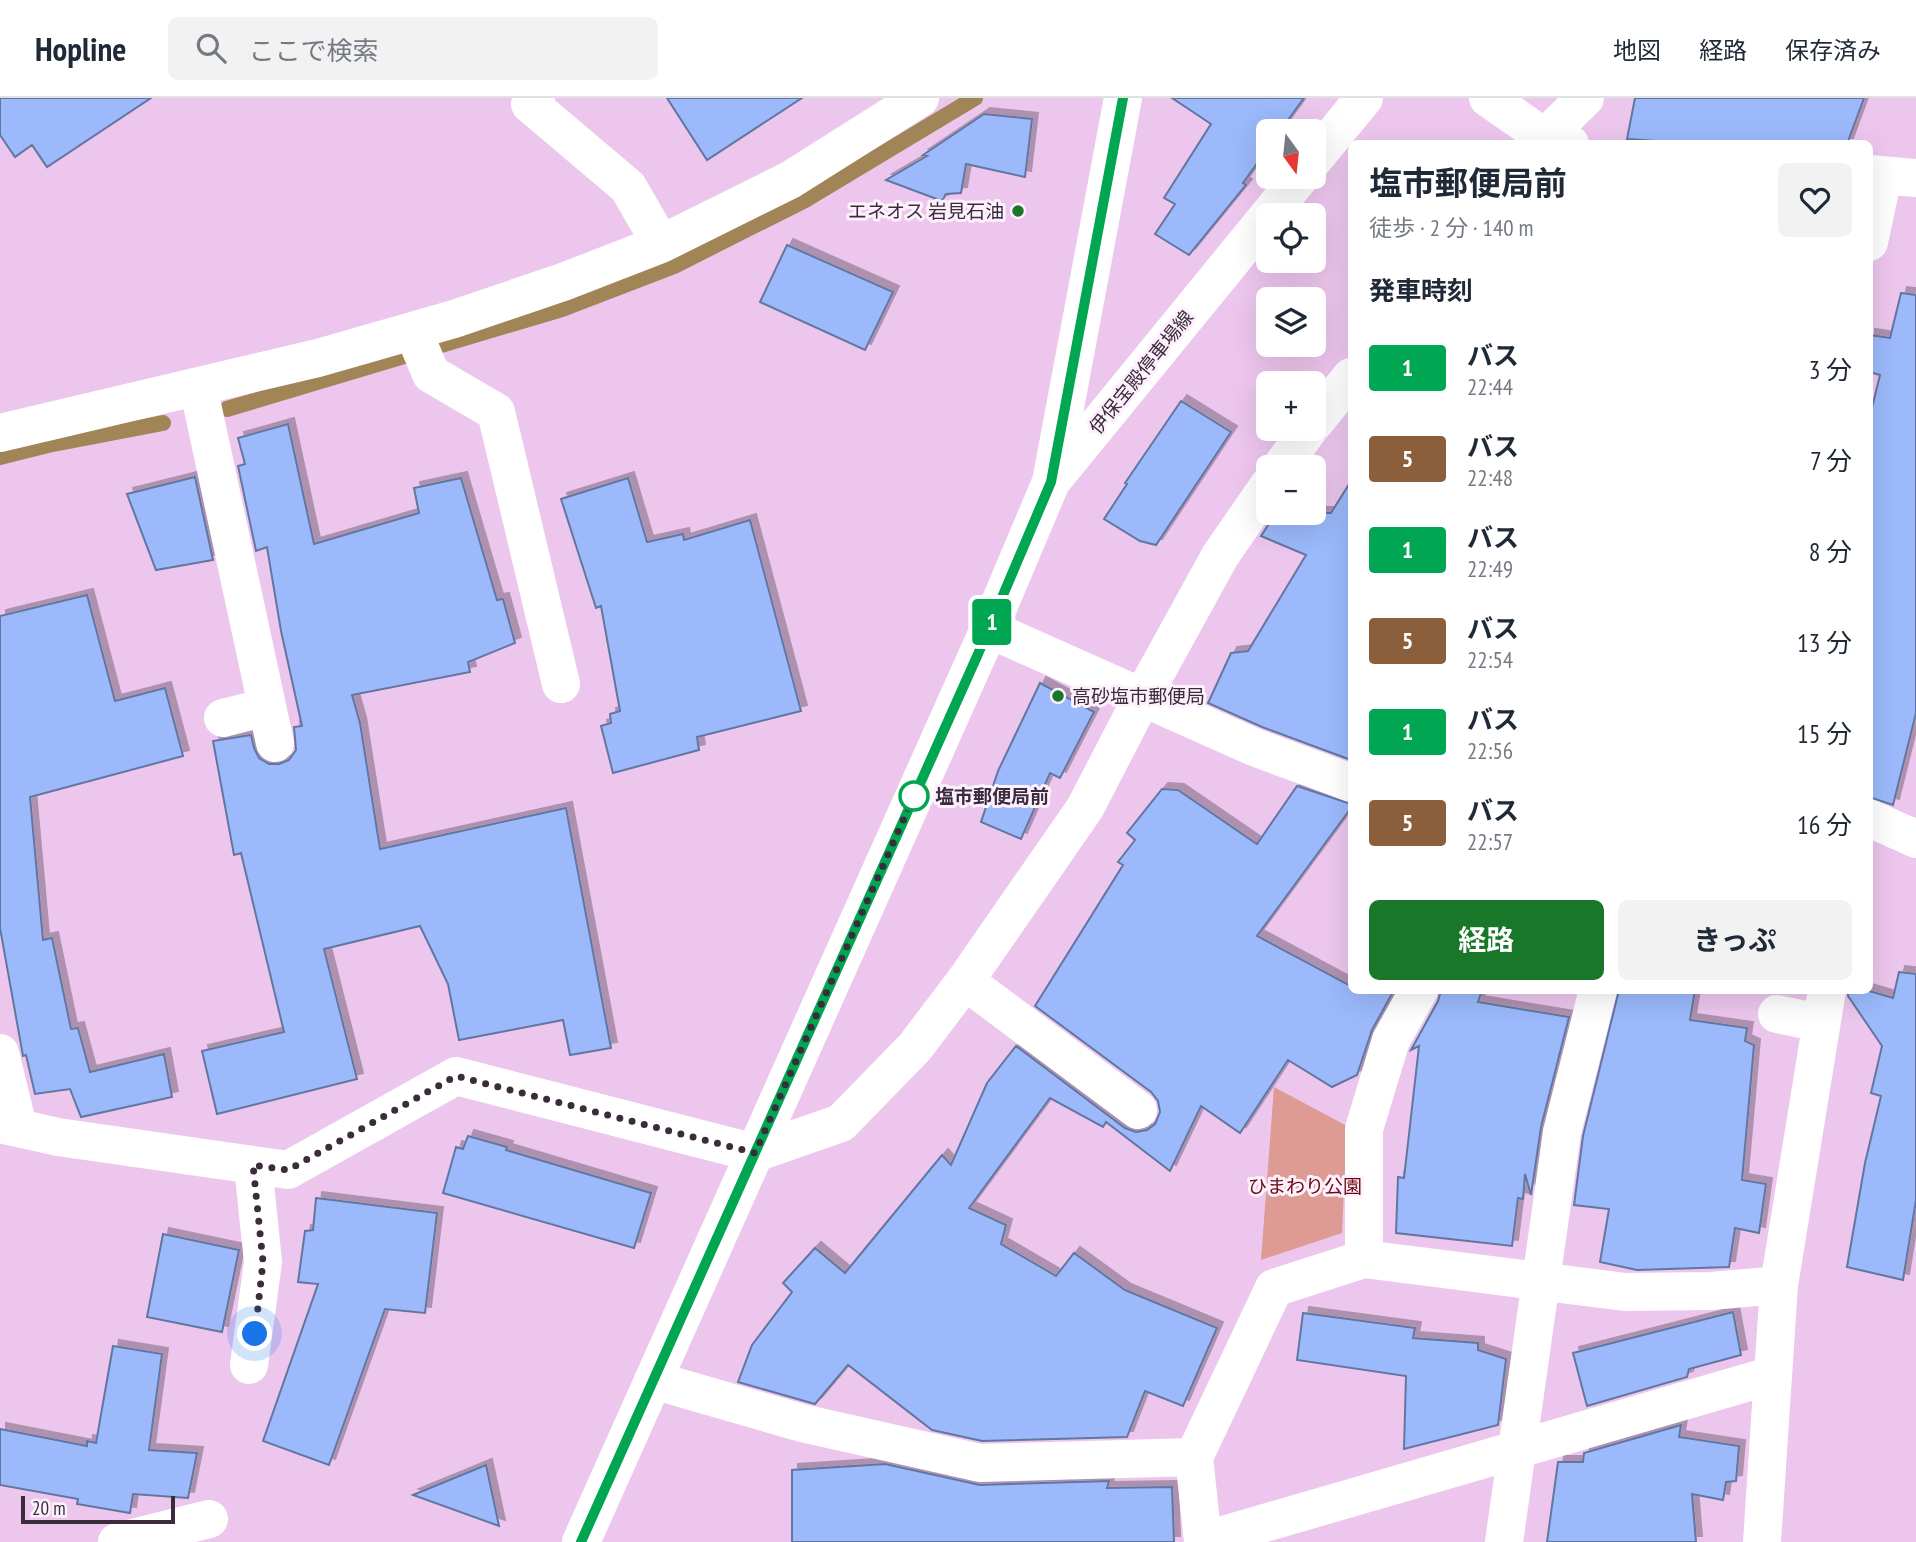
<!DOCTYPE html>
<html lang="ja">
<meta charset="utf-8">
<style>
:root{--surface:#fff;--page:#f2f2f3;--text:#1f2937;--muted:#747a83;--line:#e0e1e3;--accent:#187728}
body{margin:0;font-family:"PT Sans Narrow","Noto Sans JP",sans-serif;background:var(--page);color:var(--text);height:100vh;display:flex;flex-direction:column;font-size:26px;white-space:nowrap}
*{box-sizing:border-box;margin:0}
p{font-size:23px;color:var(--muted)}
.icon{flex:none;width:38px;height:38px;fill:none;stroke:currentColor;stroke-width:2;stroke-linecap:round;stroke-linejoin:round}
.map{position:relative;flex:1;overflow:hidden}
.panel{position:absolute;left:1348px;top:42px;width:525px;height:854px;display:flex;flex-direction:column;background:var(--surface);border-radius:10px;box-shadow:0 7px 28px #0002}
.panel>*{flex:none}
.badge{padding:0 14px;border-radius:5px;font-size:24px;line-height:46px}
.needle{width:46px;rotate:165deg}
.controls{position:absolute;left:1256px;top:21px;display:grid;gap:14px}
.controls a{display:grid;place-items:center;width:70px;height:70px;border-radius:10px;background:var(--surface);box-shadow:0 7px 28px #0002;font-size:35px}
.scale{position:absolute;left:21px;bottom:18px;width:154px;box-sizing:border-box;padding-left:7px;border:4px solid #3b2c3b;border-top:0;font-size:19px;line-height:24px;white-space:nowrap;color:#3b2c3b;-webkit-text-stroke:5px #fef1fe;paint-order:stroke}
.you{position:absolute;width:35px;height:35px;margin:-18px;border:5px solid #fff;border-radius:50%;background:#1a73e8;box-shadow:0 0 0 10px #1a73e833}
.map>.badge{position:absolute;translate:-50% -50%;box-shadow:0 0 0 4px #fff}
h2{padding:0 21px;font-size:26px;line-height:63px}
.round{display:grid;place-items:center;flex:none;width:74px;height:74px;border-radius:10px;background:var(--page)}
.head{display:flex;align-items:center;justify-content:space-between;height:119px;padding:0 21px}
h1{font-size:33px;font-weight:700;line-height:52px}
.primary-button{display:flex;gap:14px;margin-top:auto;padding:14px 21px}
.primary-button a{flex:1;height:80px;border-radius:10px;background:var(--accent);color:#fff;font-size:28px;font-weight:700;line-height:80px;text-align:center}
.primary-button a+a{background:var(--page);color:var(--text)}
ul{padding:0;list-style:none}
li{display:flex;align-items:center;gap:21px;height:91px;padding:0 21px}
li div{flex:1}
li b{display:block;font-size:26px}
li em{font-style:normal}
li .badge{min-width:77px;font-weight:700;text-align:center}
header{display:flex;align-items:center;gap:42px;box-sizing:border-box;height:98px;padding:0 35px;background:var(--surface);border-bottom:2px solid var(--line)}
header strong{font-size:33px}
nav{display:flex;gap:38px;margin-inline-start:auto;font-size:24px}
.search{width:490px;height:63px;background:var(--page);display:flex;align-items:center;gap:18px;box-sizing:border-box;padding:0 24px;border-radius:10px;color:var(--muted);font-size:26px}
.map>svg:first-child{display:block}
</style>
<header>
<strong>Hopline</strong>
<div class="search"><svg class="icon" aria-label="search" viewBox="0 0 24 24"><circle cx="10" cy="10" r="6"/><path d="M15 15l6 6"/></svg>ここで検索</div>
<nav><a>地図</a><a>経路</a><a>保存済み</a></nav>
</header>
<div class="map">
<svg width="1916" height="1444" viewBox="0 0 1916 1444">
<defs>
<filter id="shadow"><feDropShadow dx="6" dy="-6" stdDeviation="0" flood-color="#0004"/></filter>
</defs>
<rect width="100%" height="100%" fill="#edc6ee"/>
<path fill="#dd9b94" d="M 1274,989 L 1347,1028 L 1342,1135 L 1261,1162 Z"/>
<g fill="none" stroke-linecap="round" stroke-linejoin="round">
<path stroke="#a18556" stroke-width="16" d="M 227,311 L 562,211 L 674,168 L 807,101 L 975,0
M 0,359 L 48,347 L 163,325"/>
</g>
<path fill="#9bb9fb" stroke="#6376a0" stroke-width="2" filter="url(#shadow)" d="M 0,0 L 151,0 L 47,69 L 32,47 L 15,59 L 0,37 Z
M 667,0 L 802,0 L 707,62 Z
M 1172,0 L 1304,0 L 1280,33 L 1269,33 L 1269,49 L 1243,85 L 1246,87 L 1189,157 L 1155,136 L 1175,106 L 1164,100 L 1211,26 Z
M 1635,0 L 1864,0 L 1847,46 L 1702,46 L 1627,41 Z
M 984,16 L 1032,21 L 1025,79 L 966,66 L 961,95 L 946,96 L 942,103 L 886,82 L 927,58 L 923,57 Z
M 787,147 L 893,194 L 865,252 L 760,204 Z
M 1901,195 L 1916,197 L 1916,615 L 1893,707 L 1869,699 L 1869,322 L 1880,277 L 1869,274 L 1869,237 L 1890,240 Z
M 1181,303 L 1231,334 L 1156,447 L 1140,443 L 1104,421 L 1127,386 L 1125,385 Z
M 288,326 L 314,446 L 419,415 L 414,390 L 461,380 L 497,502 L 503,501 L 515,545 L 468,564 L 470,574 L 352,597 L 360,625 L 380,751 L 566,710 L 611,950 L 570,957 L 563,922 L 459,942 L 448,886 L 420,828 L 324,851 L 357,981 L 217,1016 L 202,953 L 284,934 L 241,755 L 234,757 L 213,643 L 251,637 L 254,650 L 259,660 L 269,666 L 279,666 L 289,662 L 296,652 L 294,629 L 302,628 L 281,533 L 267,449 L 256,453 L 238,368 L 245,366 L 238,340 Z
M 195,379 L 213,462 L 156,472 L 127,396 Z
M 628,380 L 647,444 L 683,436 L 684,442 L 750,422 L 801,613 L 697,639 L 699,652 L 613,675 L 601,628 L 611,625 L 610,616 L 620,613 L 601,508 L 596,510 L 561,401 Z
M 1351,383 L 1351,662 L 1262,629 L 1208,605 L 1231,555 L 1248,553 L 1306,457 L 1261,438 L 1276,415 L 1331,415 Z
M 87,497 L 115,603 L 165,590 L 183,658 L 30,699 L 43,842 L 52,840 L 71,931 L 78,930 L 90,974 L 164,956 L 172,999 L 81,1019 L 70,991 L 35,996 L 26,957 L 23,958 L 0,830 L 0,518 Z
M 1040,585 L 1094,614 L 1060,680 L 1050,675 L 1021,741 L 981,724 L 998,673 Z
M 1297,688 L 1351,706 L 1351,710 L 1257,838 L 1351,888 L 1351,892 L 1394,892 L 1372,932 L 1357,977 L 1332,989 L 1288,962 L 1240,1035 L 1201,1008 L 1170,1073 L 1106,1024 L 1103,1029 L 1050,1000 L 969,1110 L 1006,1127 L 1001,1146 L 1056,1178 L 1074,1155 L 1125,1192 L 1217,1230 L 1183,1308 L 1145,1293 L 1127,1339 L 982,1343 L 932,1332 L 848,1267 L 815,1306 L 738,1284 L 752,1247 L 792,1194 L 783,1185 L 815,1150 L 845,1175 L 942,1057 L 951,1067 L 987,985 L 1016,948 L 1125,1030 L 1136,1034 L 1147,1032 L 1155,1026 L 1160,1014 L 1158,1003 L 1151,994 L 1035,908 L 1123,767 L 1118,764 L 1135,742 L 1127,735 L 1162,691 L 1178,692 L 1257,746 Z
M 1899,874 L 1916,876 L 1916,1102 L 1903,1182 L 1847,1169 L 1865,1065 L 1881,998 L 1871,995 L 1882,948 L 1848,898 L 1848,892 L 1866,892 L 1893,900 Z
M 1441,892 L 1482,892 L 1478,904 L 1569,919 L 1541,1029 L 1531,1097 L 1525,1076 L 1523,1101 L 1518,1100 L 1512,1148 L 1396,1135 L 1398,1079 L 1404,1080 L 1419,948 L 1411,952 L 1438,903 Z
M 1619,892 L 1695,892 L 1690,922 L 1747,930 L 1745,943 L 1754,947 L 1742,1082 L 1766,1086 L 1759,1135 L 1735,1130 L 1729,1169 L 1637,1172 L 1600,1164 L 1609,1111 L 1574,1107 L 1583,1038 Z
M 468,1038 L 507,1049 L 506,1052 L 651,1095 L 634,1150 L 443,1095 L 456,1049 L 463,1051 Z
M 316,1100 L 437,1115 L 425,1215 L 385,1211 L 329,1367 L 263,1343 L 318,1186 L 298,1184 L 305,1133 L 313,1132 Z
M 163,1136 L 239,1152 L 222,1234 L 147,1219 Z
M 1733,1214 L 1741,1257 L 1689,1271 L 1687,1279 L 1587,1308 L 1573,1255 Z
M 1303,1215 L 1415,1230 L 1413,1240 L 1478,1245 L 1478,1252 L 1506,1261 L 1498,1327 L 1404,1351 L 1406,1278 L 1297,1262 Z
M 113,1248 L 162,1256 L 149,1352 L 197,1355 L 188,1400 L 133,1396 L 130,1415 L 77,1406 L 78,1401 L 0,1387 L 0,1331 L 87,1348 L 87,1343 L 96,1345 Z
M 1681,1327 L 1679,1339 L 1739,1348 L 1736,1383 L 1726,1384 L 1723,1402 L 1692,1396 L 1696,1444 L 1547,1444 L 1558,1364 L 1583,1364 L 1584,1355 Z
M 885,1366 L 980,1387 L 1109,1383 L 1107,1390 L 1172,1389 L 1174,1444 L 792,1444 L 792,1372 Z
M 486,1367 L 499,1428 L 413,1397 Z"/>
<g fill="none" stroke-linecap="round" stroke-linejoin="round">
<path stroke="#fff" stroke-width="38" d="M 536,0 L 530,6 L 628,89 L 661,146
M 1488,0 L 1544,39 L 1570,46
M 1538,46 L 1585,0
M 1869,76 L 1916,80
M 1869,144 L 1883,78
M 413,233 L 431,276 L 496,314 L 561,586
M 198,288 L 275,645
M 1314,325 L 1351,279
M 0,335 L 318,260 L 454,221 L 563,184 L 661,146 L 790,82 L 920,0
M 1281,369 L 1309,331
M 1051,384 L 1123,0
M 989,531 L 1254,649 L 1351,685
M 223,620 L 267,609
M 1869,720 L 1916,741
M 965,883 L 1138,1012
M 1777,916 L 1820,925
M 0,955 L 18,1029
M 0,1026 L 58,1039 L 288,1072 L 456,978 L 755,1055 L 841,1025 L 915,949 L 965,883 L 1085,710 L 1143,598 L 1220,458 L 1269,387
M 1364,1161 L 1364,1031 L 1391,942 L 1419,892
M 249,1267 L 263,1164 L 253,1067
M 653,1282 L 802,1325 L 980,1365 L 1194,1359
M 1203,1443 L 1773,1277
M 117,1444 L 209,1421
M 1203,1444 L 1194,1359 L 1274,1190 L 1364,1161 L 1625,1194 L 1711,1193 L 1779,1187
M 1504,1444 L 1562,1034 L 1598,892
M 1762,1444 L 1779,1187 L 1827,892"/>
<path stroke="#fff" stroke-width="38" d="M 1314,61 L 1364,0
M 581,1444 L 989,531 L 1051,384 L 1300,79"/>
</g>
<g fill="none" stroke-linecap="round" stroke-linejoin="round">
<defs>
<path id="line" d="M 581,1444 L 978,556 L 1051,384 L 1123,0"/>
</defs>
<use href="#line" stroke="#fff" stroke-width="16"/>
<use href="#line" stroke="#00a651" stroke-width="10"/>
<path stroke="#3b2c3b" stroke-width="7" stroke-dasharray="0 12.6" d="M 255,1236 L 263,1164 L 253,1067 L 288,1072 L 456,978 L 755,1055 L 914,698"/>
</g>
<g fill="#187728" stroke="#fef1fe" stroke-width="2.5">
<circle cx="1018" cy="113" r="7"/>
<circle cx="1058" cy="598" r="7"/>
</g>
<circle fill="#fff" stroke="#00a651" stroke-width="3.5" cx="914" cy="698" r="14"/>
<g text-anchor="middle" stroke-width="6" stroke-linejoin="round" paint-order="stroke">
<g font-size="19" fill="#3b2c3b" stroke="#fef1fe" text-anchor="end">
<text x="1004" y="120">エネオス 岩見石油</text>
<text x="1072" y="605" text-anchor="start">高砂塩市郵便局</text>
</g>
<g font-size="19" fill="#3b2c3b" stroke="#fef1fe">
<text transform="translate(1141 274) rotate(-51)" y="7">伊保宝殿停車場線</text>
</g>
<g font-size="19" font-weight="bold" fill="#3b2c3b" stroke="#fef1fe" text-anchor="start">
<text x="935" y="705">塩市郵便局前</text>
</g>
<g font-size="19" fill="#6c0810" stroke="#fef1fe">
<text x="1305" y="1095">ひまわり公園</text>
</g>
</g>
</svg>
<div class="controls">
<a><svg class="needle" viewBox="-14 -14 28 28"><path d="M0-13l5 13h-10z" fill="#e53935"/><path d="M0 13l5-13h-10z" fill="#747a83"/></svg></a>
<a><svg class="icon" aria-label="locate" viewBox="0 0 24 24"><circle cx="12" cy="12" r="6"/><path d="M12 2v4M12 18v4M2 12h4M18 12h4"/></svg></a>
<a><svg class="icon" aria-label="layers" viewBox="0 0 24 24"><path d="M12 4l9 5-9 5-9-5zM3 14l9 5 9-5"/></svg></a>
<a>+</a>
<a>−</a>
</div>
<div class="scale">20 m</div>
<div class="you" style="left:255px;top:1236px"></div>
<b class="badge" style="left:992px;top:524px;background:#00a651;color:#fff">1</b>
<section class="panel">
<div class="head"><div><h1>塩市郵便局前</h1><p>徒歩 · 2 分 · 140 m</p></div><a class="round"><svg class="icon" aria-label="heart" viewBox="0 0 24 24"><path d="M12 20l-8-8c-3-5 5-10 8-4 3-6 11-1 8 4z"/></svg></a></div>
<h2>発車時刻</h2>
<ul>
<li><span class="badge" style="background:#00a651;color:#fff">1</span><div><b>バス</b><p>22:44</p></div><em>3 分</em></li>
<li><span class="badge" style="background:#8b5e3c;color:#fff">5</span><div><b>バス</b><p>22:48</p></div><em>7 分</em></li>
<li><span class="badge" style="background:#00a651;color:#fff">1</span><div><b>バス</b><p>22:49</p></div><em>8 分</em></li>
<li><span class="badge" style="background:#8b5e3c;color:#fff">5</span><div><b>バス</b><p>22:54</p></div><em>13 分</em></li>
<li><span class="badge" style="background:#00a651;color:#fff">1</span><div><b>バス</b><p>22:56</p></div><em>15 分</em></li>
<li><span class="badge" style="background:#8b5e3c;color:#fff">5</span><div><b>バス</b><p>22:57</p></div><em>16 分</em></li>
</ul>
<div class="primary-button"><a>経路</a><a>きっぷ</a></div>
</section>
</div>
